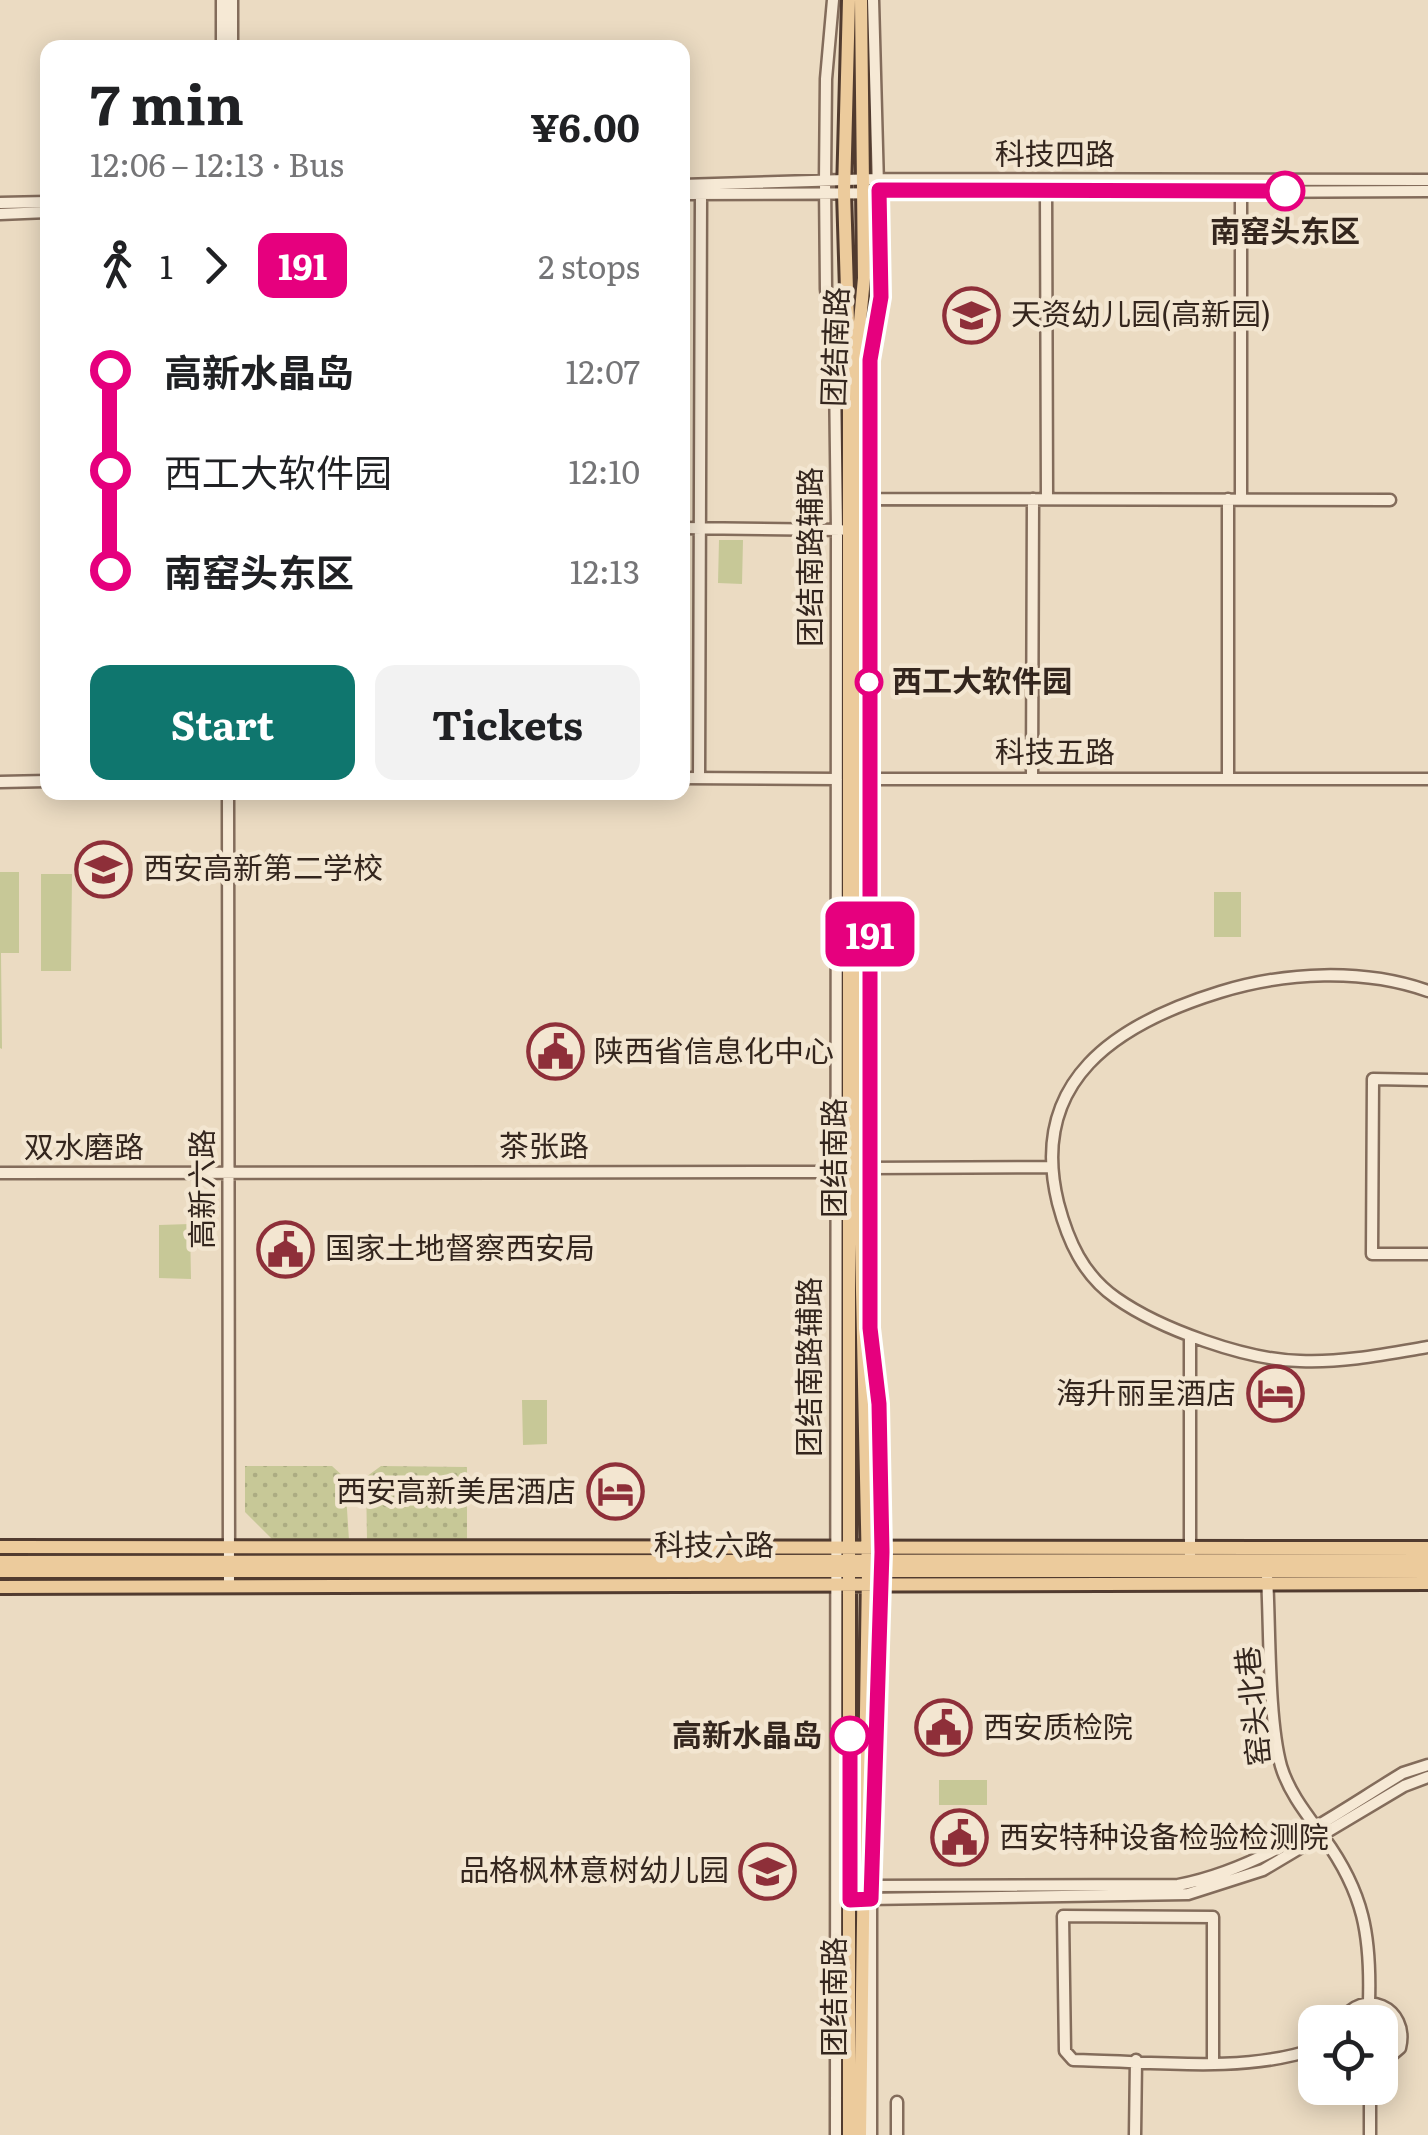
<!DOCTYPE html>
<meta charset="utf-8">
<style>
:root{--surface:#fff;--page:#f2f2f2;--text:#202124;--muted:#757577;--accent:#0f766e}
body{margin:0;font-family:Literata,"Noto Sans SC",serif;background:var(--page);color:var(--text);height:100vh;display:flex;flex-direction:column;font-size:38px;white-space:nowrap}
*{box-sizing:border-box;margin:0}
p{font-size:32px;color:var(--muted)}
.icon{flex:none;width:55px;height:55px;fill:none;stroke:currentColor;stroke-width:2;stroke-linecap:round;stroke-linejoin:round}
.map{position:relative;flex:1;overflow:hidden}
.side{position:absolute;left:40px;top:40px;width:650px;height:760px;display:flex;flex-direction:column;background:var(--surface);border-radius:20px;box-shadow:0 5px 25px #0003}
.side>*{flex:none}
.badge{padding:0 20px;border-radius:15px;font-size:35px;line-height:65px}
.controls{position:absolute;left:1298px;top:2005px;display:grid;gap:20px}
.controls a{display:grid;place-items:center;width:100px;height:100px;border-radius:20px;background:var(--surface);box-shadow:0 5px 25px #0003;font-size:50px}
.map>.badge{position:absolute;translate:-50% -50%;box-shadow:0 0 0 5px #fff}
.legs{display:flex;align-items:center;gap:15px;height:110px;padding:0 50px;font-size:32px}
.legs p{margin-inline-start:auto}
.headline{display:flex;align-items:center;justify-content:space-between;height:170px;padding:0 50px}
h1{font-size:55px;font-weight:700;line-height:75px}
.button{display:flex;gap:20px;margin-top:auto;padding:20px 50px}
.button a{flex:1;height:115px;border-radius:20px;background:var(--accent);color:#fff;font-size:40px;font-weight:700;line-height:115px;text-align:center}
.button a+a{background:var(--page);color:var(--text)}
ul{padding:0 50px;list-style:none}
li{display:flex;align-items:center;gap:35px;height:100px;font-size:38px}
li i{display:grid;place-items:center;width:15px;height:100%;margin:0 12px;background:currentColor}
li i::after{content:'';width:25px;height:25px;margin:-12px;border:8px solid;border-radius:50%;background:var(--surface)}
li p{margin-inline-start:auto}
li:first-child i{background:linear-gradient(#0000 50%,currentColor 0)}
li:last-child i{background:linear-gradient(currentColor 50%,#0000 0)}
.map>svg:first-child{display:block}
</style>
<div class="map">
<svg width="1428" height="2135" viewBox="0 0 1428 2135">
<defs>
<pattern id="garden-dots" width="8" height="8" patternUnits="userSpaceOnUse" patternTransform="scale(2.5)"><rect width="8" height="8" fill="#c7c897"/><path d="M2 2h.1M6 6h.1" fill="none" stroke="#acac82" stroke-width="1.8" stroke-linecap="round"/></pattern>
</defs>
<rect width="100%" height="100%" fill="#ebdbc2"/>
<path fill="#c7c897" d="M 719,540 L 743,540 L 742,584 L 718,583 Z
M 0,872 L 19,872 L 19,953 L 1,953 L 2,1049 L 0,1048 Z
M 41,874 L 72,874 L 71,971 L 41,971 Z
M 1214,892 L 1241,892 L 1241,937 L 1214,937 Z
M 190,1224 L 191,1279 L 159,1278 L 159,1225 Z
M 547,1400 L 547,1444 L 523,1445 L 522,1400 Z
M 939,1780 L 987,1780 L 987,1805 L 939,1805 Z"/>
<path fill="url(#garden-dots)" d="M 245,1466 L 332,1466 L 345,1478 L 349,1540 L 273,1540 L 245,1512 Z
M 381,1466 L 467,1467 L 467,1539 L 367,1540 L 366,1477 Z"/>
<g fill="none" stroke-linecap="round" stroke-linejoin="round">
<defs>
<path id="minor" d="M 222,0 L 222,48
M 833,0 L 826,79 L 825,181 L 826,289 L 835,373 L 837,530 L 836,2135
M 873,0 L 881,297 L 870,360 L 870,1328 L 879,1404 L 882,1554
M 232,48 L 232,0
M 682,185 L 878,179 L 1428,180
M 1046,189 L 1047,498
M 1241,191 L 1241,499
M 682,194 L 1428,191
M 0,203 L 48,202
M 0,214 L 48,212
M 865,499 L 1390,500
M 682,528 L 841,530
M 682,778 L 837,779
M 699,778 L 701,194
M 1032,778 L 1033,499
M 1228,778 L 1228,499
M 864,779 L 1428,779
M 0,782 L 48,781
M 228,792 L 229,1585
M 1428,991 C 1363,968 1285,972 1220,992 C 1116,1024 1028,1081 1058,1203 C 1068,1241 1083,1275 1116,1298 C 1160,1329 1246,1360 1300,1361 C 1342,1363 1387,1354 1428,1347
M 1428,1080 L 1373,1079 L 1372,1254 L 1428,1254
M 865,1168 L 1049,1167
M 0,1173 L 839,1172
M 1190,1555 L 1190,1336
M 1267,1576 C 1270,1628 1268,1719 1281,1766 C 1289,1793 1308,1816 1324,1838 C 1364,1893 1371,1936 1369,2002
M 871,1886 L 1178,1885 C 1261,1869 1332,1816 1403,1773 L 1428,1765
M 866,1899 L 1188,1894 L 1263,1870 L 1404,1786 L 1428,1777
M 1341,2022 C 1362,1986 1410,2007 1400,2048 L 1380,2065
M 1213,2061 L 1213,1917 L 1063,1916 L 1065,2051 L 1073,2060 C 1150,2061 1241,2074 1315,2049
M 1370,2088 L 1370,2135
M 871,2135 L 871,1899 L 881,1581
M 897,2135 L 897,2102
M 1135,2135 L 1136,2060"/>
<path id="major" d="M 849,0 L 844,192 L 849,356 L 849,2135
M 0,1547 L 1428,1548
M 0,1562 L 1428,1560
M 0,1571 L 1428,1571
M 0,1587 L 1428,1583
M 860,2135 L 868,1571 L 860,1197 L 858,343 L 864,278 L 861,0"/>
</defs>
<use href="#minor" stroke="#836c5b" stroke-width="15"/>
<use href="#major" stroke="#513b2f" stroke-width="18"/>
<use href="#minor" stroke="#f6e9d5" stroke-width="10"/>
<use href="#major" stroke="#eccb9c" stroke-width="12"/>
</g>
<g fill="none" stroke-linecap="round" stroke-linejoin="round">
<defs>
<path id="line-1" d="M 850,1736 L 850,1900 L 871,1899 L 882,1552 L 879,1404 L 870,1328 L 870,360 L 881,297 L 879,190 L 1285,191"/>
</defs>
<use href="#line-1" stroke="#fff" stroke-width="22"/>
<use href="#line-1" stroke="#e6007e" stroke-width="15"/>
</g>
<defs>
<symbol id="school-ring" viewBox="-11 -11 22 22"><circle r="9.5" fill="#f3e6d1" stroke="#8e2f39" stroke-width="1.5"/><path d="M0-5L7-2L0 1L-7-2ZM-4 1L0 2.5L4 1V4Q0 6-4 4Z" fill="#8e2f39"/></symbol>
<symbol id="civic-ring" viewBox="-11 -11 22 22"><circle r="9.5" fill="#f3e6d1" stroke="#8e2f39" stroke-width="1.5"/><path d="M-.6-6.5H3V-4.5H.6V-3L4-1V1h2V6H-6V1h2V-1L-.6-3ZM-1.2 2.5V6h2.4V2.5Z" fill="#8e2f39"/></symbol>
<symbol id="hotel-ring" viewBox="-11 -11 22 22"><circle r="9.5" fill="#f3e6d1" stroke="#8e2f39" stroke-width="1.5"/><path d="M-6-4.5h1.5V1H6V5H4.5V3h-9V5H-6ZM-4 0a1.8 1.8 0 1 1 3.6 0ZM.5 0V-2.5h3Q6-2.5 6 0Z" fill="#8e2f39"/></symbol>
</defs>
<g fill-rule="evenodd">
<use href="#school-ring" x="940" y="284" width="63" height="63"/>
<use href="#school-ring" x="72" y="838" width="63" height="63"/>
<use href="#civic-ring" x="524" y="1020" width="63" height="63"/>
<use href="#civic-ring" x="254" y="1218" width="63" height="63"/>
<use href="#hotel-ring" x="1244" y="1362" width="63" height="63"/>
<use href="#hotel-ring" x="584" y="1460" width="63" height="63"/>
<use href="#civic-ring" x="912" y="1696" width="63" height="63"/>
<use href="#civic-ring" x="928" y="1806" width="63" height="63"/>
<use href="#school-ring" x="736" y="1840" width="63" height="63"/>
</g>
<g fill="#fff" stroke="#e6007e" stroke-width="5">
<circle cx="1285" cy="191" r="18"/>
<circle cx="869" cy="682" r="12"/>
<circle cx="850" cy="1736" r="18"/>
</g>
<g text-anchor="middle" stroke-width="9" stroke-linejoin="round" paint-order="stroke">
<g font-size="30" fill="#34261e" stroke="#f3e6d1">
<text x="1055" y="165">科技四路</text>
<text transform="translate(836 347) rotate(-88)" y="10">团结南路</text>
<text transform="translate(811 557) rotate(-90)" y="10">团结南路辅路</text>
<text x="1055" y="763">科技五路</text>
<text x="544" y="1157">茶张路</text>
<text x="84" y="1158">双水磨路</text>
<text transform="translate(835 1158) rotate(-90)" y="10">团结南路</text>
<text transform="translate(203 1189) rotate(-90)" y="10">高新六路</text>
<text transform="translate(810 1367) rotate(-90)" y="10">团结南路辅路</text>
<text x="714" y="1556">科技六路</text>
<text transform="translate(1254 1706) rotate(-96)" y="10">窑头北巷</text>
<text transform="translate(835 1997) rotate(-90)" y="10">团结南路</text>
</g>
<g font-size="30" font-weight="bold" fill="#34261e" stroke="#f3e6d1">
<text x="1285" y="242">南窑头东区</text>
<text x="892" y="692" text-anchor="start">西工大软件园</text>
<text x="822" y="1746" text-anchor="end">高新水晶岛</text>
</g>
<g font-size="30" fill="#34261e" stroke="#f3e6d1" text-anchor="start">
<text x="1011" y="325">天资幼儿园(高新园)</text>
<text x="143" y="879">西安高新第二学校</text>
<text x="594" y="1062">陕西省信息化中心</text>
<text x="325" y="1259">国家土地督察西安局</text>
<text x="1236" y="1404" text-anchor="end">海升丽呈酒店</text>
<text x="576" y="1502" text-anchor="end">西安高新美居酒店</text>
<text x="983" y="1738">西安质检院</text>
<text x="999" y="1848">西安特种设备检验检测院</text>
<text x="729" y="1881" text-anchor="end">品格枫林意树幼儿园</text>
</g>
</g>
</svg>
<div class="controls">
<a><svg class="icon" aria-label="locate" viewBox="0 0 24 24"><circle cx="12" cy="12" r="6"/><path d="M12 2v4M12 18v4M2 12h4M18 12h4"/></svg></a>
</div>
<b class="badge" style="left:870px;top:934px;background:#e6007e;color:#fff">191</b>
<section class="side">
<div class="headline"><div><h1>7 min</h1><p>12:06 – 12:13 · Bus</p></div><b>¥6.00</b></div>
<div class="legs"><svg class="icon" aria-label="walk" viewBox="0 0 24 24"><circle cx="13" cy="4" r="2"/><path d="M13 8l-2 6 4 7M11 14l-3 7M7 12l3-4h3l4 4"/></svg>1<svg class="icon" aria-label="forward" viewBox="0 0 24 24"><path d="M9 5l7 7-7 7"/></svg><b class="badge" style="background:#e6007e;color:#fff">191</b><p>2 stops</p></div>
<ul>
<li><i style="color:#e6007e"></i><b>高新水晶岛</b><p>12:07</p></li>
<li><i style="color:#e6007e"></i><span>西工大软件园</span><p>12:10</p></li>
<li><i style="color:#e6007e"></i><b>南窑头东区</b><p>12:13</p></li>
</ul>
<div class="button"><a>Start</a><a>Tickets</a></div>
</section>
</div>
